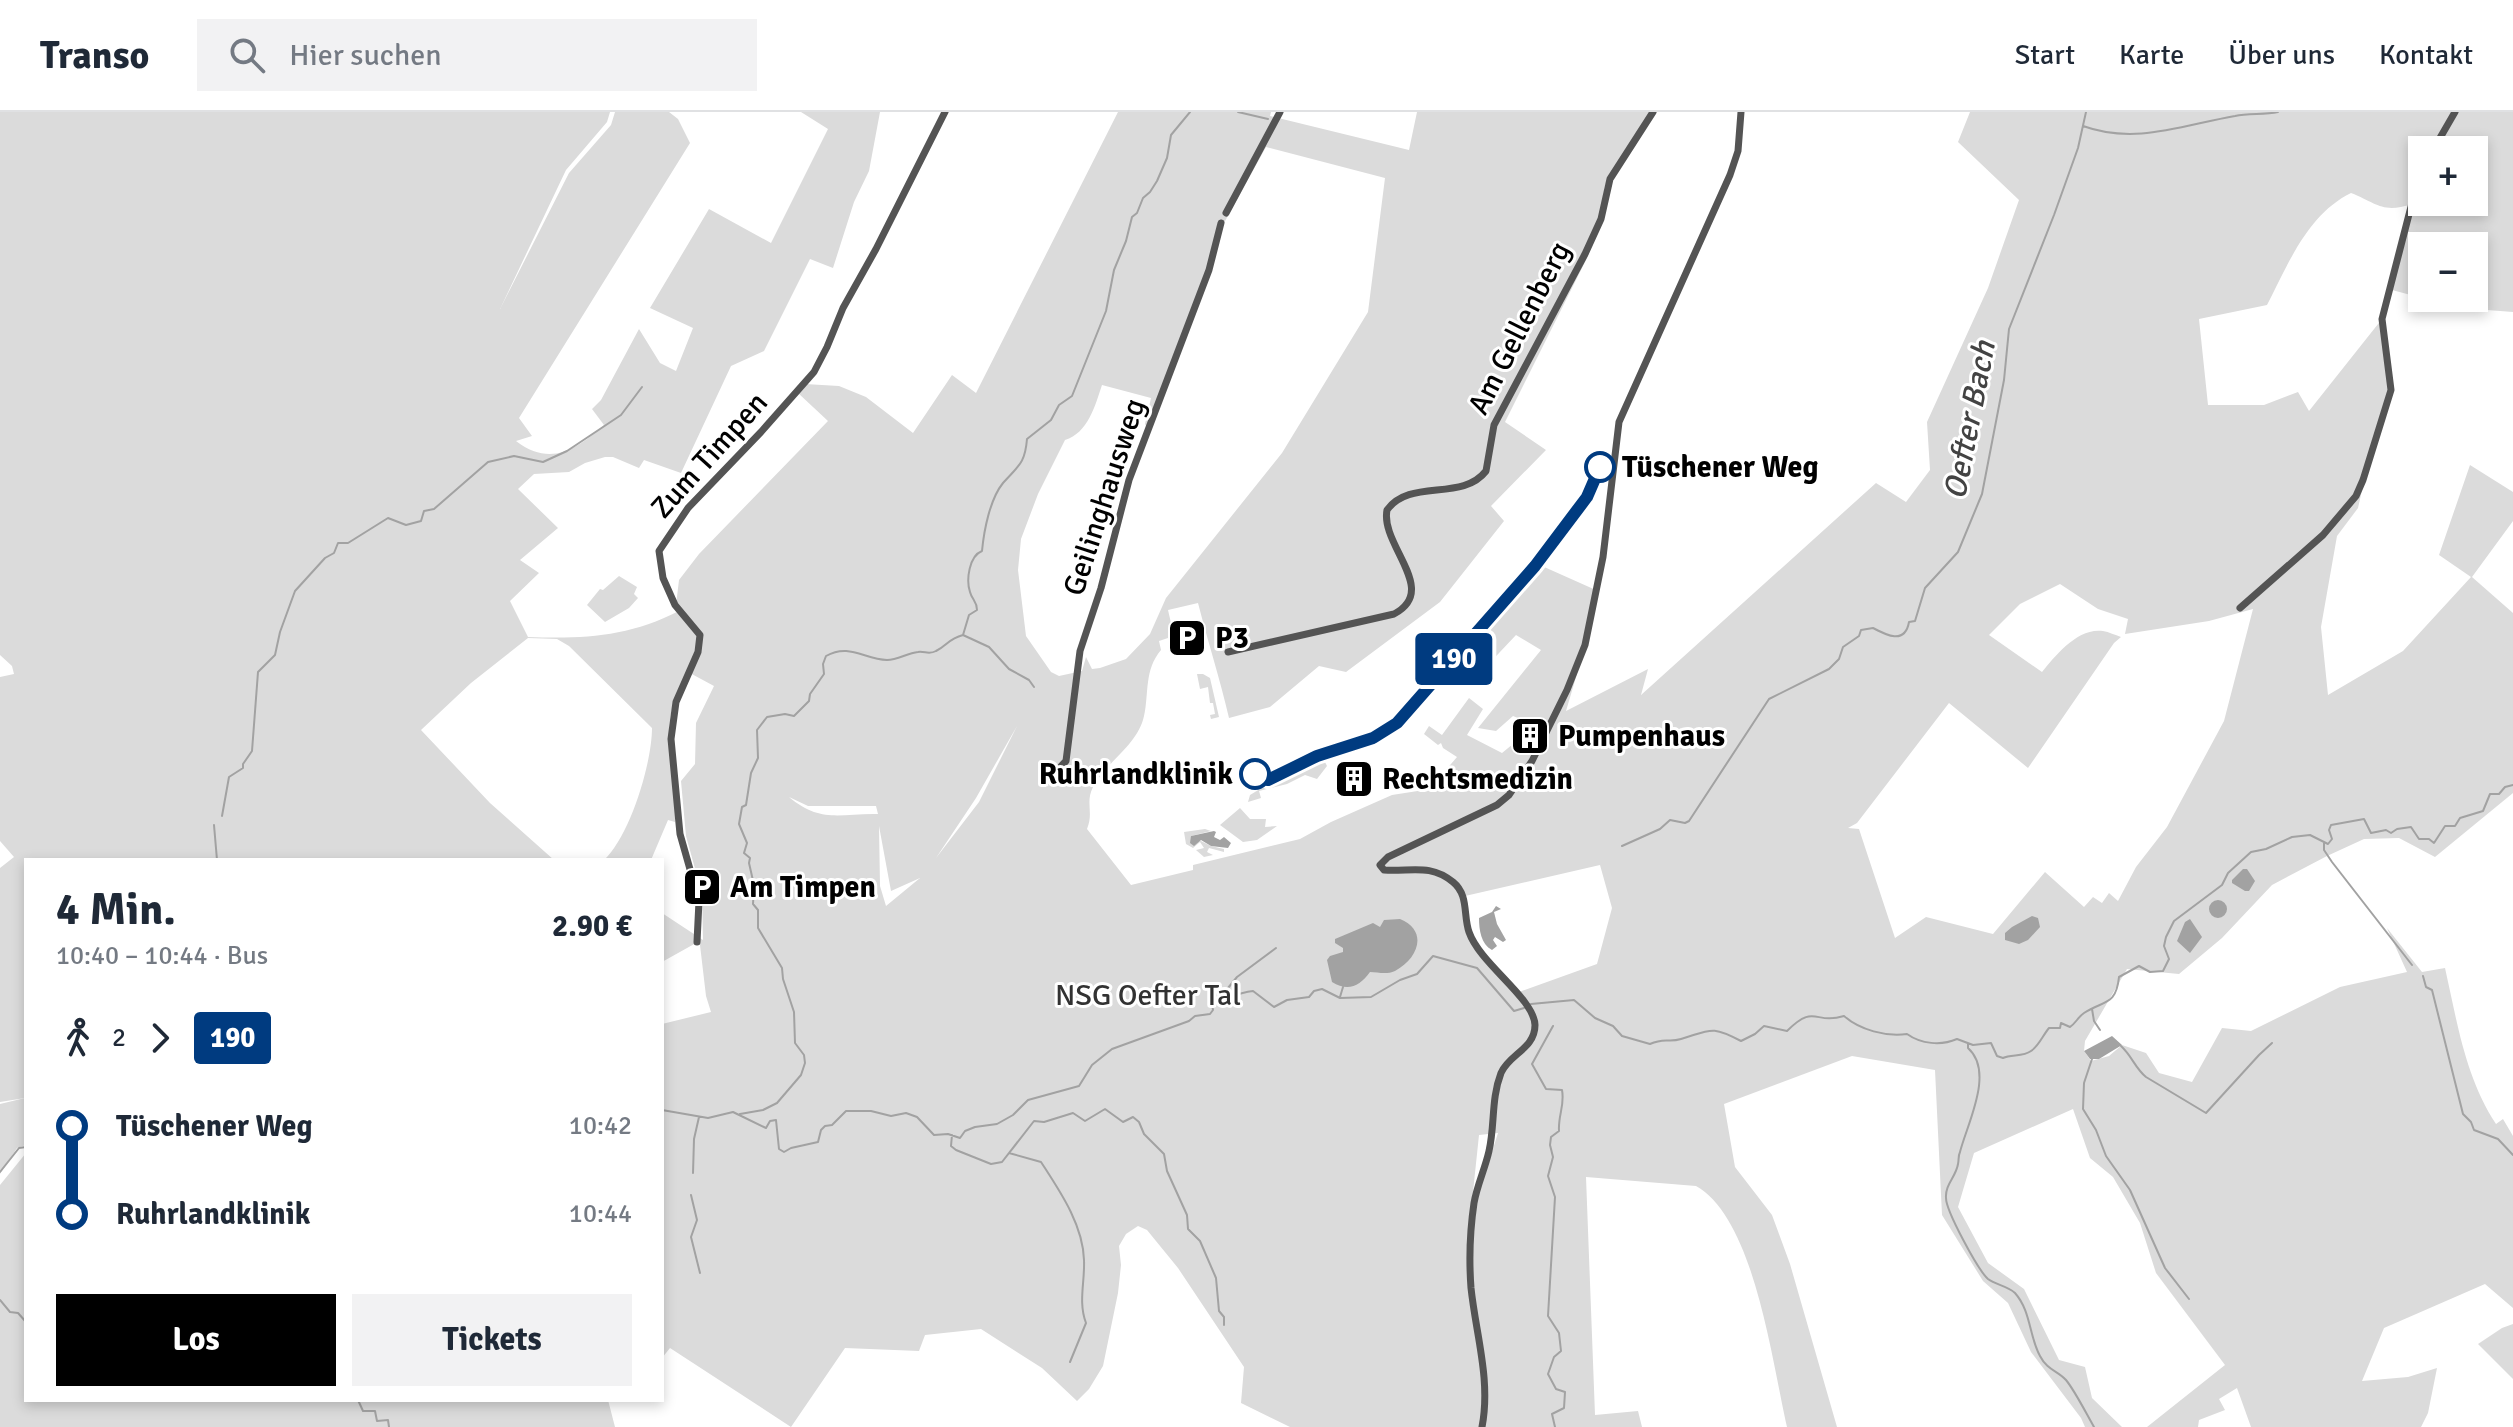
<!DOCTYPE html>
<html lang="de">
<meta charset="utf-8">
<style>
:root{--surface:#fff;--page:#f2f2f3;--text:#1f2937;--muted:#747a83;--line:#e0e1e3;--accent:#000}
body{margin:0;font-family:Signika,sans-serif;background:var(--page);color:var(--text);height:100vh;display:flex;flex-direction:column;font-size:30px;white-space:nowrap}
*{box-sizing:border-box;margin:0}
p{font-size:26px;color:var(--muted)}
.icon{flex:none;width:44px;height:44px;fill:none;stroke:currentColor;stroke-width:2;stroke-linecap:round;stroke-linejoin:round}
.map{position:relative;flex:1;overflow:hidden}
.sheet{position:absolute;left:24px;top:746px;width:640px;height:544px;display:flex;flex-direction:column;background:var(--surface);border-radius:0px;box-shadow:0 4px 12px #0003}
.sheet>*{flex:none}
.badge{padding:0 16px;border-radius:6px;font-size:28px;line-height:52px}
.tools{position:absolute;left:2408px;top:24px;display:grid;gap:16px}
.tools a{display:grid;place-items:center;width:80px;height:80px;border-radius:0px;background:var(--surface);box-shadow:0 4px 12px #0003;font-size:40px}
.map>.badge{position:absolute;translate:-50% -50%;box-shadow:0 0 0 4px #fff}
.legs{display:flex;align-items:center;gap:12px;height:88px;padding:0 32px;font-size:26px}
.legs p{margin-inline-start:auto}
.headline{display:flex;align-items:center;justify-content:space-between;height:136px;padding:0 32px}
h1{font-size:44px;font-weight:800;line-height:60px}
.action{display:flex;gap:16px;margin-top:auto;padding:16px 32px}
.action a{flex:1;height:92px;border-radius:0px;background:var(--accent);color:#fff;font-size:32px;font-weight:800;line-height:92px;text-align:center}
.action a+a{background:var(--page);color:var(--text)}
ul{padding:0 32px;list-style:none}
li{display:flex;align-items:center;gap:28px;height:88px;font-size:30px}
li i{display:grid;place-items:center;width:12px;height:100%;margin:0 10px;background:currentColor}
li i::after{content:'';width:20px;height:20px;margin:-10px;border:6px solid;border-radius:50%;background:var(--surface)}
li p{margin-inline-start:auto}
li:first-child i{background:linear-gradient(#0000 50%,currentColor 0)}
li:last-child i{background:linear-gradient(currentColor 50%,#0000 0)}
header{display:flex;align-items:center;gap:48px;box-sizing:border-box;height:112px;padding:0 40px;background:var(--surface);border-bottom:2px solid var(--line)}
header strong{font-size:38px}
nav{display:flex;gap:44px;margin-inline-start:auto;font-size:28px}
.search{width:560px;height:72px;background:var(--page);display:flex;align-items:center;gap:20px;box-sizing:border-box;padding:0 28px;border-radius:0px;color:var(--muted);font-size:30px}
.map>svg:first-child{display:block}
</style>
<header>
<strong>Transo</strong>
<div class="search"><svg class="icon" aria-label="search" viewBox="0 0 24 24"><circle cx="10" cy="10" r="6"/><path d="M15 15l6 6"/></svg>Hier suchen</div>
<nav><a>Start</a><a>Karte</a><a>Über uns</a><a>Kontakt</a></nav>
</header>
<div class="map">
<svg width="2513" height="1315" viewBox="0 0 2513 1315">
<rect width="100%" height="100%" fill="#fff"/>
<path fill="#dbdbdb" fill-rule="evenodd" d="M 0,0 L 610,0 L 607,10 L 566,58 L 500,197 L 569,61 L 611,13 L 615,0 L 669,0 L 678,7 L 690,31 L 519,306 L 532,324 L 516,329 C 550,355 576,338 604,313 L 592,297 L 601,288 L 639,217 L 660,251 L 676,259 L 693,216 L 650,196 L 709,97 L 771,131 L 828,17 L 801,0 L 880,0 L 869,59 L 854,90 L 833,156 L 810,147 L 764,239 L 731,254 L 681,361 L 644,348 L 639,356 L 613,345 L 605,345 L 585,351 L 569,360 L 534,362 L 518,377 L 558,416 L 520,448 L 539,461 L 510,489 L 528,525 C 584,527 628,525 679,499 L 676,493 L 679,468 L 699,442 L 828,309 L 798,281 L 805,272 L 839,274 L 866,285 L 913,321 L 952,263 L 976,281 L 1118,0 L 1271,0 L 1270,4 L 1409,38 L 1417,0 L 1652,0 L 1605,73 L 1600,105 L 1603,105 L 1587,146 L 1505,310 L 1546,338 L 1491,394 L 1504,409 L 1440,490 L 1346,560 L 1319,554 L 1270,595 L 1229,606 C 1220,567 1208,530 1198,491 L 1168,498 L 1174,524 L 1159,529 L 1161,538 C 1144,558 1149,581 1144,604 C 1138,633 1106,650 1093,675 C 1085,691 1094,700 1087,717 L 1131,773 L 1193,758 L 1193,753 L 1300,727 L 1331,710 L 1392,683 L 1424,678 L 1440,669 L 1439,666 L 1457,645 L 1443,636 L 1441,631 L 1438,633 L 1424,622 L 1429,614 L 1442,623 L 1469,586 L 1483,597 L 1467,623 L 1502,641 L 1513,632 L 1539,641 L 1549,619 L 1513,604 L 1496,619 L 1478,616 L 1541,538 L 1516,523 L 1467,575 L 1450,560 L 1542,454 L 1598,479 L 1589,521 L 1566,599 L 1648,557 L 1641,583 L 1876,371 L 1906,390 L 1930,358 L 1927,310 L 1988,176 L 2019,88 L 1958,30 L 1970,0 L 2513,0 L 2513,200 L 2461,196 L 2423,186 L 2474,186 L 2474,134 L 2422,134 L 2422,186 L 2392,178 L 2412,92 C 2382,102 2377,91 2351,81 C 2308,102 2288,152 2267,193 L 2199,207 L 2208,293 L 2264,293 L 2298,280 L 2309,299 L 2382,207 L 2391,277 L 2369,347 L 2358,396 L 2337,424 L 2321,515 L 2328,583 L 2403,539 L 2471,465 L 2439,443 L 2470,353 L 2513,380 L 2513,409 L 2472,465 L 2513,501 L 2513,681 L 2435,745 L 2399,726 L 2364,727 L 2327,744 L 2272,773 L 2222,826 L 2179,862 L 2127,857 L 2085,929 L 2084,939 L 2091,949 L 2109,944 L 2122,933 L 2146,941 L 2159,961 L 2192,970 L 2222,916 L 2251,919 L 2340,875 L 2407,860 L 2387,816 L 2422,860 L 2445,856 C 2457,909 2465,965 2496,1012 L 2503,1007 L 2513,1024 L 2513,1196 L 2485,1172 L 2384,1216 L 2362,1269 L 2408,1265 L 2437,1256 L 2428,1301 L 2421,1315 L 2251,1315 L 2237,1276 L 2219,1287 L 2225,1298 L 2199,1308 L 2198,1315 L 2147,1315 L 2225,1253 L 2156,1161 L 2140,1111 L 2113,1065 L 2090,1046 L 2073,997 L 1974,1041 L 1958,1095 L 1988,1151 L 2024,1177 L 2059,1248 L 2085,1255 L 2092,1286 L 2122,1315 L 2085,1315 L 2081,1306 L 2031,1240 L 2008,1191 L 1983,1169 L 1942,1103 L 1935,958 L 1852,944 L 1724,992 L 1735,1055 L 1772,1103 L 1790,1152 L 1837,1315 L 1787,1315 C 1772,1251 1755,1107 1696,1074 L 1586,1065 L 1595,1303 L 1638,1299 L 1642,1315 L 1483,1315 L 1488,1279 L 1473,1175 L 1472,1134 L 1477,1087 L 1498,1021 L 1479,1023 C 1474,1073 1467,1123 1470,1173 C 1472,1221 1490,1267 1480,1315 L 1290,1315 L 1241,1291 L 1244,1255 L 1178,1156 L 1147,1118 L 1138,1114 L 1126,1122 L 1119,1134 L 1121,1153 L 1118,1181 L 1103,1254 L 1089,1277 L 1077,1289 L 1042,1256 L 981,1217 L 925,1223 L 919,1239 L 845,1236 L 791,1315 L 670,1236 L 662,1246 L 662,912 L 711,900 L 706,884 L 700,833 L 696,831 L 662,850 L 662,801 L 703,828 L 702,782 L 686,724 L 681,669 L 695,652 L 696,611 L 714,574 L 688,560 C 663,606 669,616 674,665 C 675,680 675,695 675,710 L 668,708 L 651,748 L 604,748 C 630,724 652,651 652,616 L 569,534 L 557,527 L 528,526 L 471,571 L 421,618 L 490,691 L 554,748 L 26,748 L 26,1033 L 17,1036 L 0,1062 L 0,992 L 25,986 L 0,990 L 0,756 L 14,745 L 0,729 L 0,565 L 14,562 L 12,554 L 0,543 ZM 1266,35 L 1385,66 L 1368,200 L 1282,341 L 1166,486 L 1150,522 L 1126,547 L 1100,556 L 1092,557 L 1086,545 L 1082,559 L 1059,564 L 1051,560 L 1026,524 L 1018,458 L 1021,427 L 1038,382 L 1065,328 C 1088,321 1095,294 1102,273 L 1151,286 L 1145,312 L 1149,320 L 1207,169 L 1219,120 ZM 2422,38 L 2474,38 L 2474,90 L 2422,90 ZM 2060,472 L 2098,497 L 2128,507 L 2125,522 L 2209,509 L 2253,497 L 2224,609 L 2167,715 L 2136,755 L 2118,789 L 2109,781 L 2102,791 L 2093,785 L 2084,795 L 2045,760 L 1993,822 L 1926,805 L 1895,826 L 1859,717 L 1848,716 L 1857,711 L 1949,591 L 2028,656 L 2114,531 L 2121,525 C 2115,523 2109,520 2103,519 C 2078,515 2055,544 2042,560 L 1989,523 L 2020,492 ZM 1017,614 L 979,690 L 936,746 L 976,686 ZM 789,685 L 808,694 L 876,694 L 878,702 C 841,701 821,712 789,685 ZM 879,714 L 891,779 L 920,766 L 886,794 L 880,774 ZM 1600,753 L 1612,796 L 1597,852 L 1516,881 L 1479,841 L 1470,817 L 1465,784 Z
M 619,464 L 637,475 L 634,482 L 638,486 L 629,496 L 605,510 L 587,493 L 600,477 L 603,478 Z
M 1197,562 L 1203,562 L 1210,566 L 1219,605 L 1211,607 L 1210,603 L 1215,602 L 1213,591 L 1210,591 L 1208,575 L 1200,577 Z
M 1323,646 L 1327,654 L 1317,667 L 1305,663 L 1287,672 L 1259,679 L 1261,686 L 1248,690 L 1250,683 L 1288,660 Z
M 1240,696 L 1250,707 L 1266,707 L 1265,715 L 1277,714 L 1257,728 L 1243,730 L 1220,713 Z
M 1205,717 L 1211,719 L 1191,724 L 1211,734 L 1224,737 L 1224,740 L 1209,736 L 1207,740 L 1213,743 L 1204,745 L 1196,738 L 1204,736 L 1200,730 L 1193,736 L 1186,732 L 1184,720 Z
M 26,1041 L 26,1288 L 608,1288 L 615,1315 L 0,1315 L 0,1073 Z
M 2513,1212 L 2513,1267 L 2478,1232 L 2502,1216 Z"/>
<path fill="#a2a2a2" d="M 1214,719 L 1216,720 L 1214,725 L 1220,728 L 1224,725 L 1231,731 L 1228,736 L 1211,734 L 1201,728 L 1194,734 L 1190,731 L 1191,724 Z
M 2243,757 L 2247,757 L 2255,769 L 2249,779 L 2245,779 L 2232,771 L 2232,768 Z
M2209 797a9 9 0 1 1 18 0a9 9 0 1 1-18 0Z
M 1496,794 L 1501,797 L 1494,800 L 1497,812 L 1506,828 L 1503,830 L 1495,825 L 1493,828 L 1497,834 L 1492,838 C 1481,832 1479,818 1479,806 L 1492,800 Z
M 2032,804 L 2038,806 L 2040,815 L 2028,828 L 2019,832 L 2005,828 L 2005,821 L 2012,815 Z
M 1400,807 C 1429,819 1418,847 1395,859 C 1386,863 1378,860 1370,860 C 1360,874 1348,880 1332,870 L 1327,848 L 1330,844 L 1343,840 L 1343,836 L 1335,831 L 1335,827 L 1373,811 L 1380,815 L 1384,808 Z
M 2190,807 L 2202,825 L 2190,841 L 2177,829 L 2185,810 Z
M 2112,924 L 2122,933 L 2099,947 L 2090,947 L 2084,939 Z"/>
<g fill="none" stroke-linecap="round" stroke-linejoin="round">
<path stroke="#a2a2a2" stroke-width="2" d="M 1238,0 L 1268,7
M 2083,14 C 2135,33 2183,13 2235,4 C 2249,1 2264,3 2278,0
M 963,523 L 989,535 L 1009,557 L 1029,568 L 1034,575
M 222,704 L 229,665 L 243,656 L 243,652 L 252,639 L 258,560 L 275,543 L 280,520 L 295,479 L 325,446 L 334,441 L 338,431 L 348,431 L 388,406 L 406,413 L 421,409 L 424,399 L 434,397 L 488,350 L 514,344 L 543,350 L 567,339 L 621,303 L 642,275
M 214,713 L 217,748
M 2324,731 L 2324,738 L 2332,750 L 2412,853
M 1622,734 L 1660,717 L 1670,708 L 1685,711 L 1689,709 L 1769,587 L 1829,557 L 1839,547 L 1843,535 L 1859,524 L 1861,518 L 1873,516 C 1886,523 1905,533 1909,510 L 1915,509 L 1925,476 L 1958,440 L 1982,382 L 2004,268 L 2009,217 L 2054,103 L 2078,36 L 2086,0
M 2423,864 L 2426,875 L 2432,878 L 2463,1002 L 2471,1010 L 2474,1018 L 2498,1027 L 2513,1043
M 1340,885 L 1343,875
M 1225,887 L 1228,876 L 1237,865 L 1276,836
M 1531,892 L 1574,888 L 1595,906 L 1613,914 L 1622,924 L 1650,932 C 1665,925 1668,931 1681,927 C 1711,918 1711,913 1741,929 L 1755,922 L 1764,914 L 1787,919 C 1815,891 1814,913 1844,904 C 1860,918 1886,925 1907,922 C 1921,932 1941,934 1957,927 L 1973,933 L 1991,931 L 1997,944 L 2003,946 C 2011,942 2023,945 2031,939 C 2039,934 2043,923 2049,916 L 2060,916 L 2061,911 L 2070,915 C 2076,911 2078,905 2084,901 C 2104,888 2116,894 2119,865 L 2139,854 L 2150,860 L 2163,859 L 2169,847 L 2164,834 L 2166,825 L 2174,809 L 2222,773 L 2228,761 L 2251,740 L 2266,737 L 2292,725 L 2310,723 L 2328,732 L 2332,727 L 2329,718 L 2331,713 L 2364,707 L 2371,721 L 2386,718 L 2391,721 L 2397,717 L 2411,715 L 2419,727 L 2429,727 L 2434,731 L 2445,714 L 2455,714 L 2460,706 L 2483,699 L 2490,682 L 2499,682 L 2505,675 L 2513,673
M 2092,897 L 2094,909 L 2100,918
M 1553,914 L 1532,952 L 1546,977 L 1562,978 C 1565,993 1558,1003 1559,1019 L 1551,1025 L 1550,1033 L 1553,1045 L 1548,1064 L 1555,1085 L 1548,1204 L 1559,1221 L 1561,1239 L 1554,1245 L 1548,1262 L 1556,1277 L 1565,1280 L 1564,1296 L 1552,1302 L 1555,1315
M 1968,932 L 1968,936 C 1995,960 1967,1012 1960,1040 C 1958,1044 1959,1048 1958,1052 C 1956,1065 1945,1072 1946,1086 C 1946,1099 1978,1158 1988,1167 C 1996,1173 2008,1174 2015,1181 C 2031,1199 2029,1224 2040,1244 C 2047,1258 2058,1259 2066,1268 C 2075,1279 2086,1301 2094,1315
M 2121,934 C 2132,944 2135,956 2146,965 L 2206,1001 L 2259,943 L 2272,931
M 2092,947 L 2084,971 L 2083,997 L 2096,1018 L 2106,1044 L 2130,1078 L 2165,1156 L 2189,1187
M 662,998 L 708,1006 L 733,1000 L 766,1016 L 770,1009 L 776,1008 L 779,1037 L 784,1040 L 791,1036 L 818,1030 L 821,1018 L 825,1014 L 832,1013 L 846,999 L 871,999 L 891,1004 L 906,1001 L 917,1005 L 934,1023 L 948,1022 L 960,1026 L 965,1019 L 975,1015 L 997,1012 L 1013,1003 L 1028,988 L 1079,974 L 1092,953 L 1112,937 L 1189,909 L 1195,904 L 1210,902 L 1213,898 L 1212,892 C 1226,888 1238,880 1253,879 L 1274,895 L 1287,888 L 1309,885 L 1314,879 L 1322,877 L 1340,886 L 1371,885 L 1400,868 L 1417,862 L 1433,844 L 1477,856 L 1514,899 L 1524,896
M 740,1002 L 763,998 L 777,991 L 801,963 L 805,951 L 804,943 L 795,931 L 794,900 L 783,867 L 782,856 L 758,816 L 758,798 L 753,792 L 754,773 L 749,751 L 750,746 L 744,741 L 747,731 L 739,712 L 742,695 L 746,693 L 751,661 L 758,646 L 757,618 L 767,605 L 785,602 L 794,604 L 809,589 L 810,582 L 824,562 L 823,552 L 826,544 C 849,531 864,547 887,548 C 898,548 907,541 918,540 C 925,539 929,543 936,539 C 948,533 948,527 963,523 L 969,503 L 977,498 C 977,489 972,488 970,480 C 966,468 969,444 982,439 C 984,418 990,387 1003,371 C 1018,354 1025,352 1027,327 L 1051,308 L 1059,293 L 1072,284 L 1106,199 L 1114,158 L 1126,129 L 1132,105 L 1137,101 L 1143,86 L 1150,80 L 1157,69 L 1167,46 L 1171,23 L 1190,0
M 952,1023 L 951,1034 L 956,1038 L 991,1052 L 1002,1050 L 1034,1009 L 1044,1010 L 1073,1001 L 1085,1009 L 1105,997 L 1123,1010 L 1133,1005 L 1139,1010 L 1144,1022 L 1164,1042 L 1167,1059 L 1187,1103 L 1188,1117 L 1200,1129 L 1216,1166 L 1219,1199 L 1224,1205 L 1224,1213
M 1009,1041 L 1041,1050 C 1059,1078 1083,1112 1084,1148 C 1085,1170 1078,1190 1086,1211 L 1070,1250
M 0,1060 L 19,1036 L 26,1035
M 693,1061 L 694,1027 L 699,1005
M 691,1083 L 697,1108 L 691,1125 L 700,1161
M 0,1188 L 10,1200 L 18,1201 L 26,1210
M 358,1288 L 363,1299 L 375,1299 L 377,1309 L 388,1308 L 389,1315"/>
<path stroke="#545454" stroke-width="7" d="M 2433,38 L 2455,0
M 1226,101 L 1280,0
M 2240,496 L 2323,423 L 2356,384 L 2363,368 L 2391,278 L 2382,207 L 2414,83 L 2422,61
M 1228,540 L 1394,502 C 1440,478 1380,433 1387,398 C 1410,366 1462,390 1486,359 L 1494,313 L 1585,142 L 1601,107 L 1610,67 L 1653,0
M 1045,671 L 1066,649 L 1080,539 L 1101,476 L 1129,368 L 1209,158 L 1221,111
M 697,830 L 699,789 L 680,722 L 671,627 L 676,590 L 698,540 L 700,523 L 675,493 L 663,466 L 659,439 L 688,396 L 761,320 L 814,260 L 827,235 L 843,196 L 876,137 L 945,0
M 1482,1315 C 1491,1268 1476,1223 1471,1176 C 1469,1149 1470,1118 1474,1091 C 1477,1073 1485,1057 1489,1039 C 1495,1013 1491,987 1501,961 C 1509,942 1535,937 1535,913 C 1534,886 1480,852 1469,820 C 1463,803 1469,783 1453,770 C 1430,751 1410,760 1384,758 L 1380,753 L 1388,745 L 1497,693 L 1509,683 L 1532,649 L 1567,578 L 1585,533 L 1603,445 L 1619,310 L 1730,63 L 1738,39 L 1741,0"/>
</g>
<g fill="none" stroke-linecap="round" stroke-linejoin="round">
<defs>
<path id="line-1" d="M 1255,662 L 1268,668 L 1317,644 L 1373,626 L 1397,611 L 1535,454 L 1587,385 L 1600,355"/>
</defs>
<use href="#line-1" stroke="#fff" stroke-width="18"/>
<use href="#line-1" stroke="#003b80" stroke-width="12"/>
</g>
<defs>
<symbol id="parking-square" viewBox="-11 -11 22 22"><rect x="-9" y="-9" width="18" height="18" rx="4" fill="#000" stroke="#fff"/><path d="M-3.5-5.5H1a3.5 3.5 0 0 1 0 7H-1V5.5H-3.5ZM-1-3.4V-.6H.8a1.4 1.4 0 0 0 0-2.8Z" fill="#fff"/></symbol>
<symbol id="building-square" viewBox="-11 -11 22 22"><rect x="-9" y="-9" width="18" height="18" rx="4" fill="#000" stroke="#fff"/><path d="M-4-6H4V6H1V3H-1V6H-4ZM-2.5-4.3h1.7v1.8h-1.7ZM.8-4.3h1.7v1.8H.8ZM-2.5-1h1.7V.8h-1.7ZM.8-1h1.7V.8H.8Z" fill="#fff"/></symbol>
</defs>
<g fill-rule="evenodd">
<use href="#parking-square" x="1165" y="504" width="44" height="44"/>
<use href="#building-square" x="1508" y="602" width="44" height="44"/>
<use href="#building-square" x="1332" y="645" width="44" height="44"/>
<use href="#parking-square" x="680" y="753" width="44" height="44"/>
</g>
<g fill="#fff" stroke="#003b80" stroke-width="4">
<circle cx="1600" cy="355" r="14"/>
<circle cx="1255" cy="662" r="14"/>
</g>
<g text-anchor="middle" stroke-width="6" stroke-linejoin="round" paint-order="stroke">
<g font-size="30" fill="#000" stroke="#fff">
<text transform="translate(1519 216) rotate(-63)" y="10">Am Gellenberg</text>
<text transform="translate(709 343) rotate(-48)" y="10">Zum Timpen</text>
<text transform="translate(1104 385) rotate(-72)" y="10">Geilinghausweg</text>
</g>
<g font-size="30" font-weight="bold" fill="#000" stroke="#fff" text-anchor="start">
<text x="1622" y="365">Tüschener Weg</text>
<text x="1233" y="672" text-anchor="end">Ruhrlandklinik</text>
</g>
<g font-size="30" font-weight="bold" fill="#000" stroke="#fff" text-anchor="start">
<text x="1215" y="536">P3</text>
<text x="1558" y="634">Pumpenhaus</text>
<text x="1382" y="677">Rechtsmedizin</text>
<text x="730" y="785">Am Timpen</text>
</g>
<g font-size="30" fill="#323232" stroke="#fff">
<text x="1148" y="893">NSG Oefter Tal</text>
</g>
<g font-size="32" font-style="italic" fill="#434343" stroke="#fff">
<text transform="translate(1969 308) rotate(-79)" y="11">Oefter Bach</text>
</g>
</g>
</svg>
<div class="tools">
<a>+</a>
<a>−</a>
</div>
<b class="badge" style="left:1454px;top:547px;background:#003b80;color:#fff">190</b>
<section class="sheet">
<div class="headline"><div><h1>4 Min.</h1><p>10:40 – 10:44 · Bus</p></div><b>2.90 €</b></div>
<div class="legs"><svg class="icon" aria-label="walk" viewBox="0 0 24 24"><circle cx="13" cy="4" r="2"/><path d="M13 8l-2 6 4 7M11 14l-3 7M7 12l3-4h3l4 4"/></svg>2<svg class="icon" aria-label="forward" viewBox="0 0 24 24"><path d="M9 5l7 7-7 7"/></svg><b class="badge" style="background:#003b80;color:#fff">190</b></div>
<ul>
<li><i style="color:#003b80"></i><b>Tüschener Weg</b><p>10:42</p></li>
<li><i style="color:#003b80"></i><b>Ruhrlandklinik</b><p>10:44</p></li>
</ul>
<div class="action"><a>Los</a><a>Tickets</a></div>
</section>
</div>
